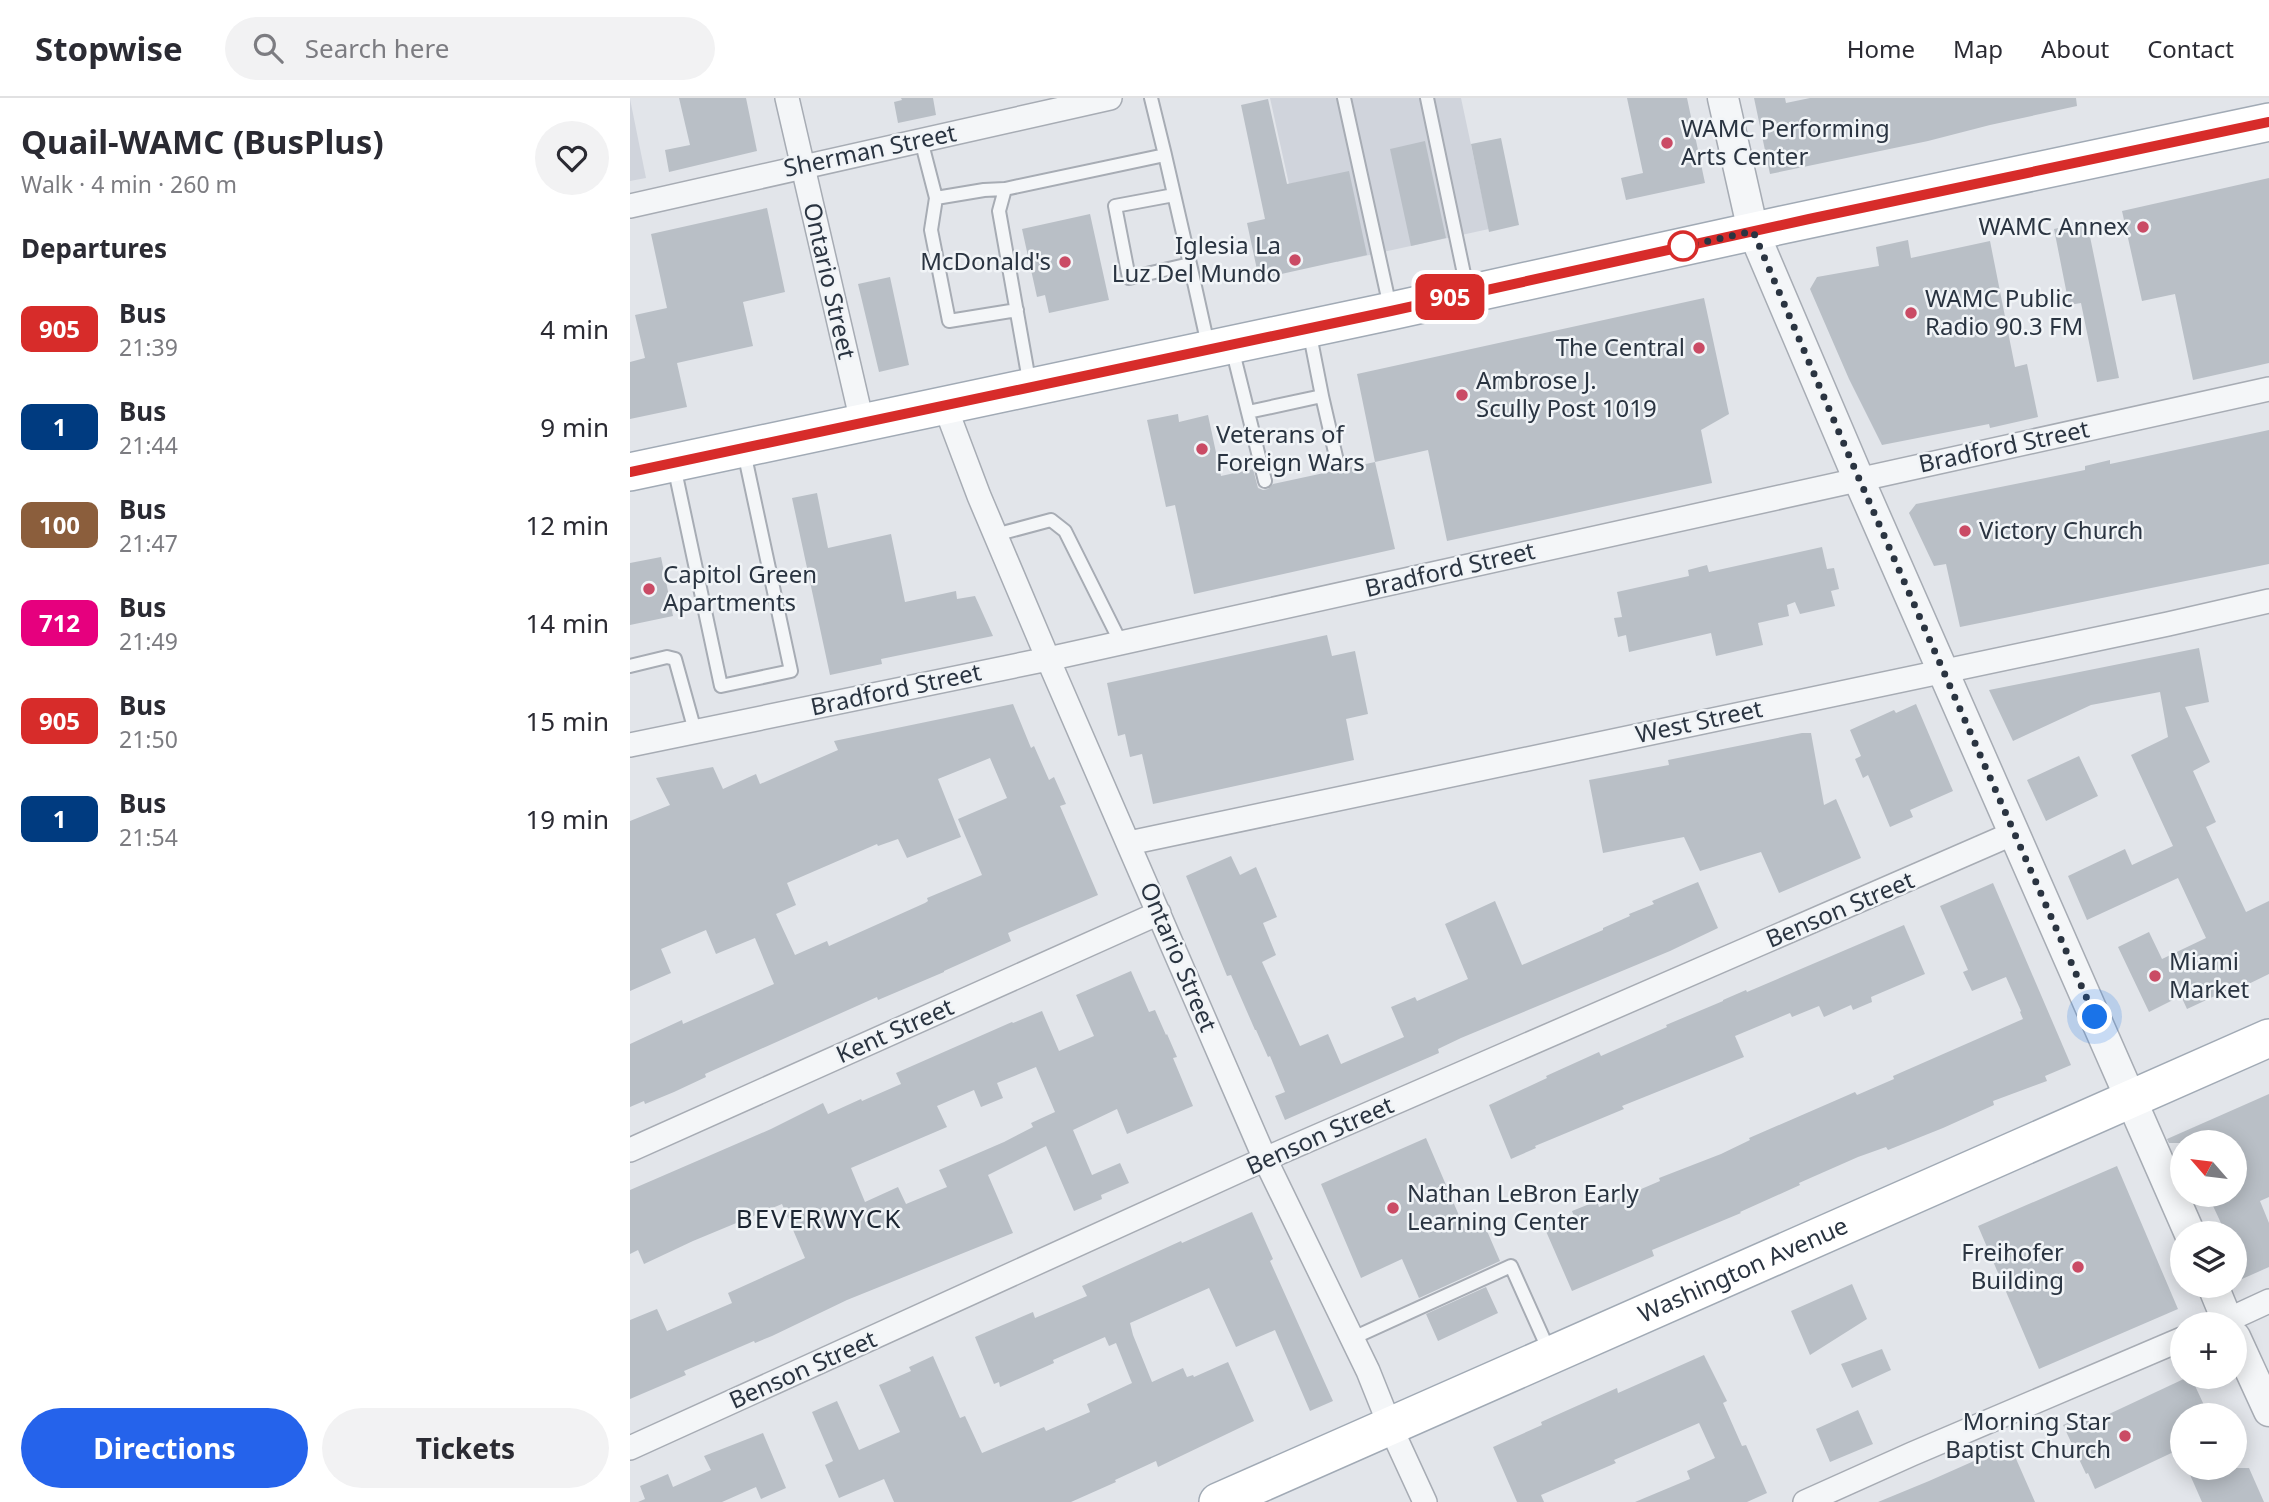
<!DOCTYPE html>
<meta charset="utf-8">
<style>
:root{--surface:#fff;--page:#f2f2f3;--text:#2b2b33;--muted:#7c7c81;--line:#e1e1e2;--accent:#2563eb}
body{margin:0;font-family:"Noto Sans",sans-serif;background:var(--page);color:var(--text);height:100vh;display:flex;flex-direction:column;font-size:26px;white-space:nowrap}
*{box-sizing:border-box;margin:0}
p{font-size:23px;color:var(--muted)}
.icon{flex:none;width:38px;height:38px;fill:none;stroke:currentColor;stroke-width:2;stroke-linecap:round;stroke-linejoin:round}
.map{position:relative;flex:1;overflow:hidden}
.drawer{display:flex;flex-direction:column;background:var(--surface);width:630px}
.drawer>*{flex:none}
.badge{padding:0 14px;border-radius:10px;font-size:24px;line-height:46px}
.needle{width:46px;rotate:298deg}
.tools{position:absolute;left:1540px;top:1032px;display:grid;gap:14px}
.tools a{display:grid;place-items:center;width:77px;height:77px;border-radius:50%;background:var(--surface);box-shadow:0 4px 18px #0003;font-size:35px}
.you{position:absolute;width:35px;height:35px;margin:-18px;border:5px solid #fff;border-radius:50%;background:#1a73e8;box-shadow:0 0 0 10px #1a73e833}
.map>.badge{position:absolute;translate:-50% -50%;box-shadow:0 0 0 4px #fff}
h2{padding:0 21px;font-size:26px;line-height:63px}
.round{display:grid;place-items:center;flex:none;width:74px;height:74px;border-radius:37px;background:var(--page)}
.headline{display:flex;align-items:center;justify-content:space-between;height:119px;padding:0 21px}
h1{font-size:33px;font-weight:700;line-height:52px}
.action{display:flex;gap:14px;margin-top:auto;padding:14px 21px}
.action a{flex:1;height:80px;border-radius:42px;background:var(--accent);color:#fff;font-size:28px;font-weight:700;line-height:80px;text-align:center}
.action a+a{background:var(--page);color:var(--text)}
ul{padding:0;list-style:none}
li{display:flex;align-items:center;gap:21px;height:98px;padding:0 21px}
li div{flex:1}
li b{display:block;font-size:26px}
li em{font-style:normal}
li .badge{min-width:77px;font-weight:700;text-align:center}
header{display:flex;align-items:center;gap:42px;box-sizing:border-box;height:98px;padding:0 35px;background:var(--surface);border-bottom:2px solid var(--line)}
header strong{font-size:33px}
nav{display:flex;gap:38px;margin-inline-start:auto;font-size:24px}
.search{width:490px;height:63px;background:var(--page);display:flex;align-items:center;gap:18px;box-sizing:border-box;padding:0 24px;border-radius:38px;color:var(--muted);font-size:26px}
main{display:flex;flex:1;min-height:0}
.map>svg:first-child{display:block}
</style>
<header>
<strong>Stopwise</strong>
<div class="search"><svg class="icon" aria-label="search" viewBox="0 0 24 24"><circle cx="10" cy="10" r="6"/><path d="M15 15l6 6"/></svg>Search here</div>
<nav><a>Home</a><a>Map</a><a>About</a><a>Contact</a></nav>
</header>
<main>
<section class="drawer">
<div class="headline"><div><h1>Quail-WAMC (BusPlus)</h1><p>Walk · 4 min · 260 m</p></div><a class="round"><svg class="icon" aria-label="heart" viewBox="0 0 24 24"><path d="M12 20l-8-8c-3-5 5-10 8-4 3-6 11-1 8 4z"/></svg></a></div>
<h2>Departures</h2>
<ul>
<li><span class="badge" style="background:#d72c2a;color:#fff">905</span><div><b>Bus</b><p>21:39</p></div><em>4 min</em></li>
<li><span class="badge" style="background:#003b80;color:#fff">1</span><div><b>Bus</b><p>21:44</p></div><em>9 min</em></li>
<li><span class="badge" style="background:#8b5e3c;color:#fff">100</span><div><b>Bus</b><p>21:47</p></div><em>12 min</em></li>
<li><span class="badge" style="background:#e6007e;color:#fff">712</span><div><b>Bus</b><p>21:49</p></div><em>14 min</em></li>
<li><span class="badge" style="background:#d72c2a;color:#fff">905</span><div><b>Bus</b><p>21:50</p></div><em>15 min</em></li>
<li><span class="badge" style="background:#003b80;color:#fff">1</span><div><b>Bus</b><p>21:54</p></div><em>19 min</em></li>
</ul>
<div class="action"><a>Directions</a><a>Tickets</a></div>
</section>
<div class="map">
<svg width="1639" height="1404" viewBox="0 0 1639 1404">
<rect width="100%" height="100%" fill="#e2e5ea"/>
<path fill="#d0d4dc" d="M 640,0 L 831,0 L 859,131 L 707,164 L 689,80 L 659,86 Z
M 0,1 L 16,80 L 0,83 Z"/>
<path fill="#b9bfc6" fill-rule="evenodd" d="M 49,0 L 116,0 L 127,53 L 39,74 L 35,52 L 60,47 Z
M 271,0 L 303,0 L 306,17 L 268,25 L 264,4 L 272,2 Z
M 997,0 L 1057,0 L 1075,85 L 996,102 L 991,80 L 1013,75 Z
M 1124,0 L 1155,0 L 1156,5 L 1180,0 L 1446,0 L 1447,8 L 1360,27 L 1298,43 L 1140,76 Z
M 638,1 L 657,86 L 719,73 L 737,157 L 629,181 L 617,125 L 635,121 L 611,7 Z
M 871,40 L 889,127 L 859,134 L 841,46 Z
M 795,43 L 816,140 L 781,148 L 760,51 Z
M 1639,80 L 1639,265 L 1563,282 L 1545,196 L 1512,203 L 1492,113 Z
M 137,110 L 155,194 L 113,204 L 123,248 L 47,265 L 57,309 L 0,321 L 0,264 L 15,260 L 5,217 L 37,210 L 21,136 Z
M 460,116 L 479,202 L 419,215 L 415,197 L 407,199 L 392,131 Z
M 1457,124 L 1489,280 L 1467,284 L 1451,205 L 1439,207 L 1424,131 Z
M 1278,142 L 1281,160 L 1360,143 L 1385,269 L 1397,266 L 1408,319 L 1360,330 L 1359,326 L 1252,347 L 1219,281 L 1180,191 L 1187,179 L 1249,168 L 1246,149 Z
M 260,179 L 279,267 L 249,274 L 228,186 Z
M 1074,200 L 1099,316 L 1071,332 L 1082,385 L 817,443 L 798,352 L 745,364 L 727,276 Z
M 548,316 L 549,324 L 578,317 L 591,378 L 623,371 L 628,390 L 633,392 L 638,391 L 643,386 L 745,364 L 765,451 L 564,496 L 545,407 L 536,409 L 517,322 Z
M 1639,332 L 1639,466 L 1330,529 L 1316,466 L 1304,468 L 1279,415 L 1286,406 L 1455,372 L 1455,368 L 1480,362 L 1480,366 Z
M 187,395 L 198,450 L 261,436 L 275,504 L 326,493 L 327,501 L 345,498 L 363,538 L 251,561 L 252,566 L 200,577 L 162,400 Z
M 1192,449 L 1197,471 L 1204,470 L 1209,491 L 1201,493 L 1205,508 L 1170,516 L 1165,504 L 1157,507 L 1159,518 L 1128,525 L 1133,547 L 1086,558 L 1081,535 L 999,554 L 996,537 L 988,539 L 984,520 L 992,519 L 987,494 L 1059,478 L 1058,472 L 1077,467 L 1079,474 Z
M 31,459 L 43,518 L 0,527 L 0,465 Z
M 697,537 L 702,558 L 725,553 L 738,616 L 716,621 L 724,662 L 523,706 L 512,656 L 500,659 L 495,636 L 488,638 L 477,585 Z
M 1569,550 L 1579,604 L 1555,609 L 1580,664 L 1563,673 L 1586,724 L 1576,729 L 1616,814 L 1639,803 L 1639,876 L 1602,894 L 1600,891 L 1557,911 L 1551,898 L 1519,914 L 1488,849 L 1519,834 L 1532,861 L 1576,840 L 1548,780 L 1457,822 L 1438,778 L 1495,751 L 1502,767 L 1543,748 L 1501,657 L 1538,639 L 1530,594 L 1461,607 L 1383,643 L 1359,592 Z
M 383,606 L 401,650 L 404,648 L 419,682 L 424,679 L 436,706 L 430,708 L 468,797 L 378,835 L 381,843 L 314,873 L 314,874 L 248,902 L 247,899 L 75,976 L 76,979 L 44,994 L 15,1006 L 14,1003 L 0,1009 L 0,946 L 52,922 L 53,926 L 144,886 L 125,840 L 86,856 L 76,832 L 31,851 L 41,875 L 0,893 L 0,723 L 40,707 L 26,680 L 83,669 L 93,691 L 126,676 L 130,686 L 208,652 L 204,643 ZM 360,660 L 377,700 L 328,721 L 352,777 L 297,800 L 298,803 L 295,805 L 199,848 L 197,843 L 165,857 L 146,816 L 166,807 L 157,785 L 247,746 L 248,748 L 268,741 L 277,760 L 331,739 L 308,681 Z
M 1286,606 L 1323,693 L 1280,712 L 1283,719 L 1260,729 L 1238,677 L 1233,680 L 1225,661 L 1231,658 L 1220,632 L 1264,612 L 1266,615 Z
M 1172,635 L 1181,635 L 1194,707 L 1206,701 L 1231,760 L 1149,795 L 1131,754 L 1070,773 L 1054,739 L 973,755 L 959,682 L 1039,667 L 1038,662 Z
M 1449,658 L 1468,698 L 1416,723 L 1397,682 Z
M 601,758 L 610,777 L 626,769 L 647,819 L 633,825 L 646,857 L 632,864 L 670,948 L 698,936 L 711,966 L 774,939 L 761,909 L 785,899 L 787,903 L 838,881 L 815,826 L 865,803 L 892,867 L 973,832 L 973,830 L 1000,818 L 999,816 L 1024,806 L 1022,803 L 1068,784 L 1088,830 L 1040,853 L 831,940 L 808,951 L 809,955 L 655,1022 L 645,998 L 655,994 L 640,958 L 638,959 L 626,932 L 625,932 L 601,877 L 597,878 L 556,778 Z
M 1363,785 L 1441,967 L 1415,978 L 1417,983 L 1363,1003 L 1364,1007 L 1313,1030 L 1258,1052 L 1256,1049 L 1228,1059 L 1169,1085 L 1170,1087 L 1110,1114 L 1111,1115 L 1022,1152 L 1024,1158 L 942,1193 L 915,1131 L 944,1118 L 942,1113 L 967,1103 L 969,1109 L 1030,1083 L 1029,1080 L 1091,1056 L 1120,1042 L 1119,1040 L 1225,994 L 1227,997 L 1264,981 L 1263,978 L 1393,921 L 1390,914 L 1391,913 L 1376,879 L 1342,893 L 1333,874 L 1338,872 L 1310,808 Z
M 1274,827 L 1295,876 L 1241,899 L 1242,904 L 1223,912 L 1221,907 L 1194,919 L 1189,908 L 1162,919 L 1160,915 L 1105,938 L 1114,959 L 992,1008 L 994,1011 L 905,1048 L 906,1050 L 881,1061 L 859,1007 L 917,980 L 916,978 L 969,954 L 971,958 L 1037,929 L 1036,927 L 1093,903 L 1093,902 L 1116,892 L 1117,894 Z
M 501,873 L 519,914 L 525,912 L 536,937 L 537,936 L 547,959 L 543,960 L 563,1008 L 497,1036 L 487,1011 L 443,1032 L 462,1077 L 490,1065 L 499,1085 L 471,1097 L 472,1101 L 444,1113 L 416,1048 L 358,1077 L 383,1135 L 217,1202 L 142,1238 L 125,1245 L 124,1243 L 54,1273 L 56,1277 L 0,1301 L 0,1222 L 27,1211 L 37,1233 L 102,1205 L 98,1195 L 175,1160 L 152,1106 L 63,1143 L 14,1166 L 8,1152 L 0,1156 L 0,1092 L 141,1031 L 193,1005 L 198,1016 L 231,1001 L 232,1003 L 271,986 L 266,975 L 382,924 L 383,925 L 412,913 L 429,953 L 464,938 L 446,897 ZM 406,969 L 425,1014 L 401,1025 L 403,1029 L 374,1044 L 309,1072 L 317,1089 L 276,1106 L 268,1089 L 235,1104 L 221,1070 L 317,1029 L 307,1008 L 344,992 L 351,1009 L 373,1000 L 367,985 Z
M 1639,996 L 1639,1099 L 1630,1103 L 1639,1125 L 1639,1169 L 1612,1181 L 1605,1165 L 1605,1136 L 1596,1136 L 1578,1097 L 1605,1097 L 1605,1045 L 1539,1045 L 1537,1041 Z
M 796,1040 L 836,1134 L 854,1126 L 870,1163 L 789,1200 L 772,1161 L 731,1180 L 691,1086 Z
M 1487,1068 L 1548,1211 L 1409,1271 L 1348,1128 Z
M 622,1114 L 643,1161 L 640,1163 L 703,1303 L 680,1313 L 645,1232 L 606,1249 L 579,1190 L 500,1225 L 503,1237 L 522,1284 L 553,1270 L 557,1279 L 563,1277 L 564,1279 L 598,1264 L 624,1323 L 528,1369 L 526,1363 L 485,1382 L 486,1384 L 441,1404 L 264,1404 L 254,1381 L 209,1400 L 195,1367 L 203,1363 L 182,1314 L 207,1303 L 229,1352 L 270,1334 L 249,1287 L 281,1273 L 279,1269 L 303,1258 L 330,1320 L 335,1318 L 352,1355 L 414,1329 L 416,1333 L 460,1314 L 457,1306 L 502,1285 L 486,1245 L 479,1248 L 475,1239 L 423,1262 L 424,1265 L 370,1289 L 369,1284 L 364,1286 L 345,1239 L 403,1214 L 405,1220 L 457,1198 L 452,1188 L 551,1143 L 552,1145 Z
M 1222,1186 L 1237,1221 L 1180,1257 L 1161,1213 Z
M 856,1189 L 868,1215 L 808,1243 L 796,1216 Z
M 1252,1251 L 1261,1272 L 1222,1290 L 1211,1266 Z
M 1074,1257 L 1097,1303 L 1093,1305 L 1112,1348 L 1116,1347 L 1137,1395 L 1117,1404 L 1005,1404 L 1060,1381 L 1057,1373 L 1085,1360 L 1069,1325 L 984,1362 L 986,1365 L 911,1397 L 914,1404 L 887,1404 L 863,1349 L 912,1327 L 911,1324 L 987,1290 L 988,1295 Z
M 1558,1279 L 1561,1279 L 1579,1318 L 1552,1318 L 1552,1350 L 1465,1391 L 1458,1375 L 1456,1376 L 1433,1327 L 1458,1316 L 1462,1324 Z
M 1228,1312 L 1243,1346 L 1200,1364 L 1186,1331 Z
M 133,1335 L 156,1390 L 131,1401 L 126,1389 L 92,1404 L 8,1404 L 15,1401 L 10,1388 L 38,1376 L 43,1389 L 81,1372 L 74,1358 Z
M 1380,1347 L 1405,1404 L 1248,1404 L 1299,1383 Z
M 1557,1370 L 1619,1370 L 1634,1404 L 1572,1404 Z"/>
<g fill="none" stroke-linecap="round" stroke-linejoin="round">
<defs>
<path id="service" d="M 521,0 L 535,57
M 714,0 L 760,209
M 797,0 L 838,195
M 291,42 L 306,100 L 301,132 L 319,223 L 387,212
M 544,97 L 485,108 L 499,180 L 560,166 L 578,247
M 306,100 L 354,92 L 375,91
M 602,250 L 635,383
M 400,288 L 369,113 L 375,91 L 535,57 L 560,166
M 692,298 L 707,363
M 618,314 L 692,298 L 679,232
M 44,368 L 91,588 L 161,573 L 114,354
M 365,437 L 421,422 L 435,433 L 491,545
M 0,568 L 37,559 L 45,561 L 65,633
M 723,1240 L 881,1168 L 920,1255"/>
<path id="minor" d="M 157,0 L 232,324
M 0,108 L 480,0
M 315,308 L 349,398 L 418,561 L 635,1061 L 738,1273 L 760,1328 L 795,1404
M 0,647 L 418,561 L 1639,291
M 499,745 L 1538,526 L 1639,503
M 0,1052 L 529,815
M 1587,1227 L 1639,1203
M 0,1350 L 635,1061 L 1384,735
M 1175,1404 L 1282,1356 L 1552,1241"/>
<path id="tertiary" d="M 1093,0 L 1123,133 L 1229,382 L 1560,1136
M 1583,1188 L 1599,1227
M 1605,1239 L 1639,1313"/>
<g id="primary">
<path d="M 0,374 L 761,213 L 1152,127 L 1639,24"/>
<path id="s1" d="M 588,1404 L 1639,940"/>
</g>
</defs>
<use href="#service" stroke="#a7acb4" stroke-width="16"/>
<use href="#minor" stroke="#a7acb4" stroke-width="26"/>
<use href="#tertiary" stroke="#a7acb4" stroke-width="33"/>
<use href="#primary" stroke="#a1aab5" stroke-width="40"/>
<use href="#service" stroke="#f4f6f8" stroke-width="12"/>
<use href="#minor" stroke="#f4f6f8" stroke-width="23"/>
<use href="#tertiary" stroke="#f4f6f8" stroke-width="30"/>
<use href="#primary" stroke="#fff" stroke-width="37"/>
</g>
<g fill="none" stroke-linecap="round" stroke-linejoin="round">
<defs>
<path id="line" d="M 0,374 L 761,213 L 1179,121 L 1639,24"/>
</defs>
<use href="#line" stroke="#fff" stroke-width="16"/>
<use href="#line" stroke="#d72c2a" stroke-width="10"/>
<path stroke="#2a3441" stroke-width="7" stroke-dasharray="0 12.6" d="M 1053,148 L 1047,150 L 1123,133 L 1220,360 L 1465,919"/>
</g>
<g fill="#ca4b65" stroke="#f1f4f7" stroke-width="2.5">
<circle cx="1037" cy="45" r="7"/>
<circle cx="1513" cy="129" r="7"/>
<circle cx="665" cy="162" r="7"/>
<circle cx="435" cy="164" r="7"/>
<circle cx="1281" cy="215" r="7"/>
<circle cx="1069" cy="250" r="7"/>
<circle cx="832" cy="297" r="7"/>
<circle cx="572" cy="351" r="7"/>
<circle cx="1335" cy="433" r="7"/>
<circle cx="19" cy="491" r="7"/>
<circle cx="1525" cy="878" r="7"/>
<circle cx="763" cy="1110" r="7"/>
<circle cx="1448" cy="1169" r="7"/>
<circle cx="1495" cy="1338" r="7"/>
</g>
<circle fill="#fff" stroke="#d72c2a" stroke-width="3.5" cx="1053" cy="148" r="14"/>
<g text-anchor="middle" stroke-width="5" stroke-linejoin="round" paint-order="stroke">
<g font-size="24" fill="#2a3441" stroke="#f1f4f7" text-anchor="start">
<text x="1051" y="39">WAMC Performing<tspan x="1051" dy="28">Arts Center</tspan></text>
<text x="1499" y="137" text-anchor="end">WAMC Annex</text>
<text x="651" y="156" text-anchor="end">Iglesia La<tspan x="651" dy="28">Luz Del Mundo</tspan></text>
<text x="421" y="172" text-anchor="end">McDonald's</text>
<text x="1295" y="209">WAMC Public<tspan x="1295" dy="28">Radio 90.3 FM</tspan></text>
<text x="1055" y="258" text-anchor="end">The Central</text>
<text x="846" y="291">Ambrose J.<tspan x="846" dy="28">Scully Post 1019</tspan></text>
<text x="586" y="345">Veterans of<tspan x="586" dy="28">Foreign Wars</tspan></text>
<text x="1349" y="441">Victory Church</text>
<text x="33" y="485">Capitol Green<tspan x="33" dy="28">Apartments</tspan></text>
<text x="1539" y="872">Miami<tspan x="1539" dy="28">Market</tspan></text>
<text x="777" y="1104">Nathan LeBron Early<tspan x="777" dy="28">Learning Center</tspan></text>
<text x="1434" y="1163" text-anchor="end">Freihofer<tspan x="1434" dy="28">Building</tspan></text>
<text x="1481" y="1332" text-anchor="end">Morning Star<tspan x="1481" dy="28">Baptist Church</tspan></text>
</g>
<g font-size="24" fill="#2a3441" stroke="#f1f4f7">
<text transform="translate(240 53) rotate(-12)" y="8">Sherman Street</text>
<text transform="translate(199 183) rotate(77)" y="8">Ontario Street</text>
<text transform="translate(1374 349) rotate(-12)" y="8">Bradford Street</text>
<text transform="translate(820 472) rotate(-13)" y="8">Bradford Street</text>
<text transform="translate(266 592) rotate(-12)" y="8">Bradford Street</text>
<text transform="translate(1069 624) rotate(-12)" y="8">West Street</text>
<text transform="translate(1210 812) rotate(-23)" y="8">Benson Street</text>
<text transform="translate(548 859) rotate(67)" y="8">Ontario Street</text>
<text transform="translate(265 933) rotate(-24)" y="8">Kent Street</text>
<text transform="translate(690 1038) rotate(-24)" y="8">Benson Street</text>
<text dy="8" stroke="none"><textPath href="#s1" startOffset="574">Washington Avenue</textPath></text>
<text transform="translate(173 1272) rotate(-24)" y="8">Benson Street</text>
</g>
<g font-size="26" letter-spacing="2" fill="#1c2532" stroke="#f1f4f7">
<text x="189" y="1130">BEVERWYCK</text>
</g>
</g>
</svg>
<div class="tools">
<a><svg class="needle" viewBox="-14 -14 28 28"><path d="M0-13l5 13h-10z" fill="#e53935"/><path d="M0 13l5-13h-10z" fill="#7c7c81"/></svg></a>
<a><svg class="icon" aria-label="layers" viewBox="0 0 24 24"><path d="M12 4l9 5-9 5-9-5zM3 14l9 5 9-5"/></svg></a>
<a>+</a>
<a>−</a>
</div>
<div class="you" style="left:1465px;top:919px"></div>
<b class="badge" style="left:820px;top:199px;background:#d72c2a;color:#fff">905</b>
</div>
</main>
